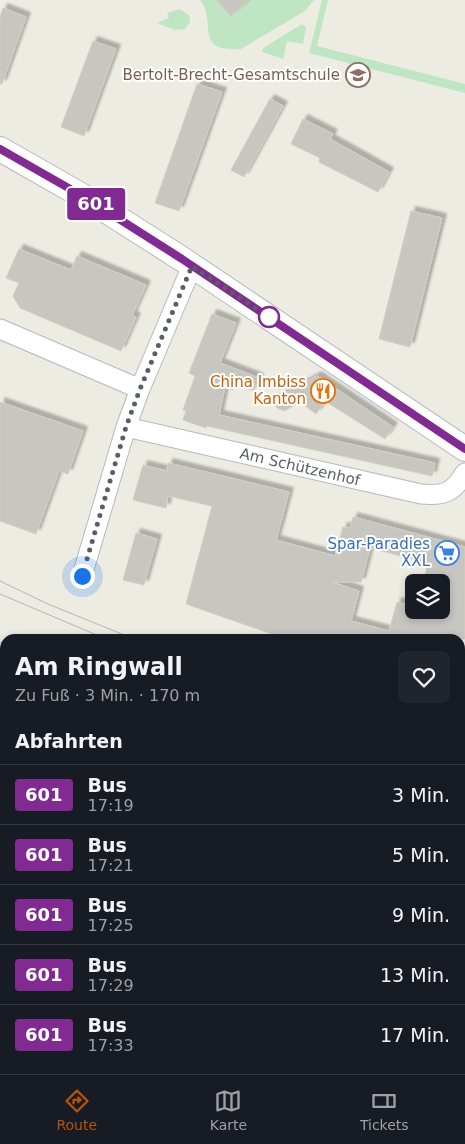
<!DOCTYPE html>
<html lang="de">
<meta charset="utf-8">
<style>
:root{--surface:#171b24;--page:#20242c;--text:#f1f3f6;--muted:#9ea1a6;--line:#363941;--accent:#b45309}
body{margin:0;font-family:"DejaVu Sans",sans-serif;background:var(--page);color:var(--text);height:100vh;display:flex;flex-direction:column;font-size:19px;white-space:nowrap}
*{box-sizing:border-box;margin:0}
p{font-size:16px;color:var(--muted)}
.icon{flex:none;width:28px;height:28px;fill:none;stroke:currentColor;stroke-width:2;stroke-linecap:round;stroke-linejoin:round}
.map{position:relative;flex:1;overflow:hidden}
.side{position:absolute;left:0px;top:634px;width:465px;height:441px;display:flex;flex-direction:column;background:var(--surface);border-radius:15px 15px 0 0;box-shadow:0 2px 8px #0003}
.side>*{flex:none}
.badge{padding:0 10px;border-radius:4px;font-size:18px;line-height:32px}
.controls{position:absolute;left:405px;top:574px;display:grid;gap:10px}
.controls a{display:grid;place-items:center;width:45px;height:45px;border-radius:8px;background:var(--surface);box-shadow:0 2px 8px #0003;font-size:25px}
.you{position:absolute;width:25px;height:25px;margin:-12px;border:4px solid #fff;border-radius:50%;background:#1a73e8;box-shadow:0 0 0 8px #1a73e833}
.map>.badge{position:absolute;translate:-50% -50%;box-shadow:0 0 0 2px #fff}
h2{padding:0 15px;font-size:19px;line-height:45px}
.round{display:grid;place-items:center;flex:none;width:52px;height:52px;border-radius:8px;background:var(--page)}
.overview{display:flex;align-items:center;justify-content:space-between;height:85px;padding:0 15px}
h1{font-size:24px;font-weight:600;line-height:38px}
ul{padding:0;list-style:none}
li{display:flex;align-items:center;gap:15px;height:60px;padding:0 15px;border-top:1px solid var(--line)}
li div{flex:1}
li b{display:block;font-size:19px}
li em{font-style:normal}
li .badge{min-width:55px;font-weight:700;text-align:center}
.tabs{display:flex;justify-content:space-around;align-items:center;height:70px;border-top:1px solid var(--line);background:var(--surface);font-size:14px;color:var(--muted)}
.tabs a{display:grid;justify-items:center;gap:2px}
.tabs .current{color:var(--accent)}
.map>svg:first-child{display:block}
</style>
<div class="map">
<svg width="465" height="1074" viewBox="0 0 465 1074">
<defs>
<filter id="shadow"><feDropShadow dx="4.5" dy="-4.5" stdDeviation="1" flood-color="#0004"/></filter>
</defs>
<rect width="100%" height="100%" fill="#edece3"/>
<path fill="#bfe5c2" d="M 200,0 L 216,0 L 231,16 L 248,0 L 314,0 L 305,11 L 241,49 C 192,52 218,22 200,0 Z
M 322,0 L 328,0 L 317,46 L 465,84 L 465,93 L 309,53 Z
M 180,9 L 190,16 L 190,22 L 185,29 L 175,30 L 157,23 L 169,18 L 167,13 Z
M 302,24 L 306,27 L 303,44 L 287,41 L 283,59 L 262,52 L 263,48 Z
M 0,813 L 5,814 L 5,850 L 0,861 Z
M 460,891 L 465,893 L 465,1036 L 460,1036 Z
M 5,895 L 5,968 L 0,967 L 0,908 Z
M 68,1070 L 141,1070 L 117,1074 L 68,1074 Z
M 223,1070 L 264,1070 L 264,1074 L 200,1074 Z"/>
<path fill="#c8c6c0" stroke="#d2cec1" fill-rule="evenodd" filter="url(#shadow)" d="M 216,0 L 248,0 L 231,16 Z
M 3,8 L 26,17 L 2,84 L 0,84 L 0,17 Z
M 93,41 L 116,49 L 84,136 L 61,127 Z
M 197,84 L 222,92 L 179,211 L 155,203 Z
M 270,99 L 283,106 L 244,177 L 231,170 Z
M 303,119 L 333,134 L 330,139 L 389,172 L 378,192 L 319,162 L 320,158 L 291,144 Z
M 411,211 L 442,218 L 410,347 L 379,339 Z
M 19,249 L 71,270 L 77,256 L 146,285 L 132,316 L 136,317 L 121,351 L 20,308 L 13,296 L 19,283 L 6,278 Z
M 212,314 L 236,323 L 220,363 L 259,378 L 254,391 L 235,384 L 233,390 L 225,387 L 219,415 L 435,463 L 432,476 L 207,426 L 206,428 L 183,420 L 186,411 L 183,410 L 195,376 L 189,373 Z
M 317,376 L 393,427 L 385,439 L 325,401 L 316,414 L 300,402 L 284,411 L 277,408 L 273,400 Z
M 0,402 L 83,431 L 68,474 L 59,471 L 36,534 L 0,521 Z
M 168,463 L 289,492 L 276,540 L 335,556 L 343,527 L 350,528 L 353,517 L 465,547 L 465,639 L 286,639 L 186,604 L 212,506 L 168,496 L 166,508 L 133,500 L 143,465 L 167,471 ZM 370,548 L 428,563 L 423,582 L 441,582 L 441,610 L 414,610 L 414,607 L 397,602 L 389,631 L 351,621 L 359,591 L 332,582 L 361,582 Z
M 136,533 L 157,539 L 144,585 L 123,580 Z"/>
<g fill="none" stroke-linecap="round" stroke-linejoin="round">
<defs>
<path id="minor" d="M 0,329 L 140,389
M 126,427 L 421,494 C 444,496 453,493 465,473
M 82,576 L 126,427 L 140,389 L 192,266"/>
<path id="tertiary" d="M 0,149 L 86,198 L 182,259 L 465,449"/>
</defs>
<use href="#minor" stroke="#b5b8bd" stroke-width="21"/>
<use href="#tertiary" stroke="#b5b8bd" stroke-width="26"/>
<use href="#minor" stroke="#fff" stroke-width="19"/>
<use href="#tertiary" stroke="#fff" stroke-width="24"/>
<path stroke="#b3b4b4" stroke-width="1" d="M 0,581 L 48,604 L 134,639
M 0,594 L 106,639
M 460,757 L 465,759
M 460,768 L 465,770"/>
<defs>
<path id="rail" d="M 0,645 L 5,646
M 0,656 L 5,658
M 460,808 L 465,809
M 460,819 L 465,821"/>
</defs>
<use href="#rail" stroke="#b3b4b4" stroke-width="5.5"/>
<use href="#rail" stroke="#fff" stroke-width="4" stroke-dasharray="11" stroke-linecap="butt"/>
</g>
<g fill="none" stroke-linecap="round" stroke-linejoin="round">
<defs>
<path id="line" d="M 0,149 L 86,198 L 182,259 L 465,449"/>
</defs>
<use href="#line" stroke="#fff" stroke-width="11"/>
<use href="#line" stroke="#812a91" stroke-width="8"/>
<path stroke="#5b5e63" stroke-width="5" stroke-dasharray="0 9" d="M 82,576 L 126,427 L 140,389 L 192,266 L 269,317"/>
</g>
<defs>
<symbol id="school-ring" viewBox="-11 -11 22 22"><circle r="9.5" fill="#fff" stroke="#8d6e63" stroke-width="1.5"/><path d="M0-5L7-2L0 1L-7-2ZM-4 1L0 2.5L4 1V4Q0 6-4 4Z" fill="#8d6e63"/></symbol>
<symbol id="restaurant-ring" viewBox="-11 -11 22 22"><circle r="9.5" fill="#fff" stroke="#e8710a" stroke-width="1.5"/><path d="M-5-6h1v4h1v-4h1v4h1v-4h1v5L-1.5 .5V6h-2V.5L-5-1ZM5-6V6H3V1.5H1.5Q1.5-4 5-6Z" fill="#e8710a"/></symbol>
<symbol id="supermarket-ring" viewBox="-11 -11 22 22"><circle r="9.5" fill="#fff" stroke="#3f7fe0" stroke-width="1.5"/><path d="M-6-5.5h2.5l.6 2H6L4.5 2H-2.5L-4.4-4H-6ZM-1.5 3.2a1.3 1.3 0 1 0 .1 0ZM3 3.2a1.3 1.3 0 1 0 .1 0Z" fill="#3f7fe0"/></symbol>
</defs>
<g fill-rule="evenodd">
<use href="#school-ring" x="344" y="61" width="28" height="28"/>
<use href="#restaurant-ring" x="309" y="377" width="28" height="28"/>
<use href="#supermarket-ring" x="433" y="539" width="28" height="28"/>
</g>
<circle fill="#fff" stroke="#812a91" stroke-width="2.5" cx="269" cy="317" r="10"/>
<g text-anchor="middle" stroke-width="4" stroke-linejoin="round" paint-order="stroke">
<g font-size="15" fill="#785e54" stroke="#fff" text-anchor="end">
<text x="340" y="80">Bertolt-Brecht-Gesamtschule</text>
</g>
<g font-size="15" fill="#c56008" stroke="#fff" text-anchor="end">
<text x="306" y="387">China Imbiss<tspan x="306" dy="17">Kanton</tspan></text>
</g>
<g font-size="15" fill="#5b5e63" stroke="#fff">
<text transform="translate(300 467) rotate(13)" y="5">Am Schützenhof</text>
</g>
<g font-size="15" fill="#366cbe" stroke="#fff" text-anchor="end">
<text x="430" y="549">Spar-Paradies<tspan x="430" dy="17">XXL</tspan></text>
</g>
</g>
</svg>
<div class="controls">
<a><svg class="icon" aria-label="layers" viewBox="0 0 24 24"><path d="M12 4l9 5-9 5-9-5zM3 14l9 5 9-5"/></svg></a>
</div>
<div class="you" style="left:82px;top:576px"></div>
<b class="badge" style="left:96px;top:204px;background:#812a91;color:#fff">601</b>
<section class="side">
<div class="overview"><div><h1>Am Ringwall</h1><p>Zu Fuß · 3 Min. · 170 m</p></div><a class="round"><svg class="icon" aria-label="heart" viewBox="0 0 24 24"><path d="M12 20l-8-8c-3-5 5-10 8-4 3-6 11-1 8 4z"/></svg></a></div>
<h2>Abfahrten</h2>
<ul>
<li><span class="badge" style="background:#812a91;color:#fff">601</span><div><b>Bus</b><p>17:19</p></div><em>3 Min.</em></li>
<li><span class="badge" style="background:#812a91;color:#fff">601</span><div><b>Bus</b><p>17:21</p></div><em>5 Min.</em></li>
<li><span class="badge" style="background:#812a91;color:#fff">601</span><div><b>Bus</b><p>17:25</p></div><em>9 Min.</em></li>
<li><span class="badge" style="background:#812a91;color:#fff">601</span><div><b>Bus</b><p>17:29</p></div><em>13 Min.</em></li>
<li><span class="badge" style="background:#812a91;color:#fff">601</span><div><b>Bus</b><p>17:33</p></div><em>17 Min.</em></li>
</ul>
</section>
</div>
<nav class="tabs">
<a class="current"><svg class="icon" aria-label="directions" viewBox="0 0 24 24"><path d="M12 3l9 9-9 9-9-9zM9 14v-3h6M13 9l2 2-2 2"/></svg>Route</a>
<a><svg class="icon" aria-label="map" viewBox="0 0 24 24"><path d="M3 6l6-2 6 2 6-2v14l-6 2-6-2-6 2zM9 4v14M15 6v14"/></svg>Karte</a>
<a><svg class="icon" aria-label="tickets" viewBox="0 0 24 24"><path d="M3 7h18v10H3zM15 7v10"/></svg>Tickets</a>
</nav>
